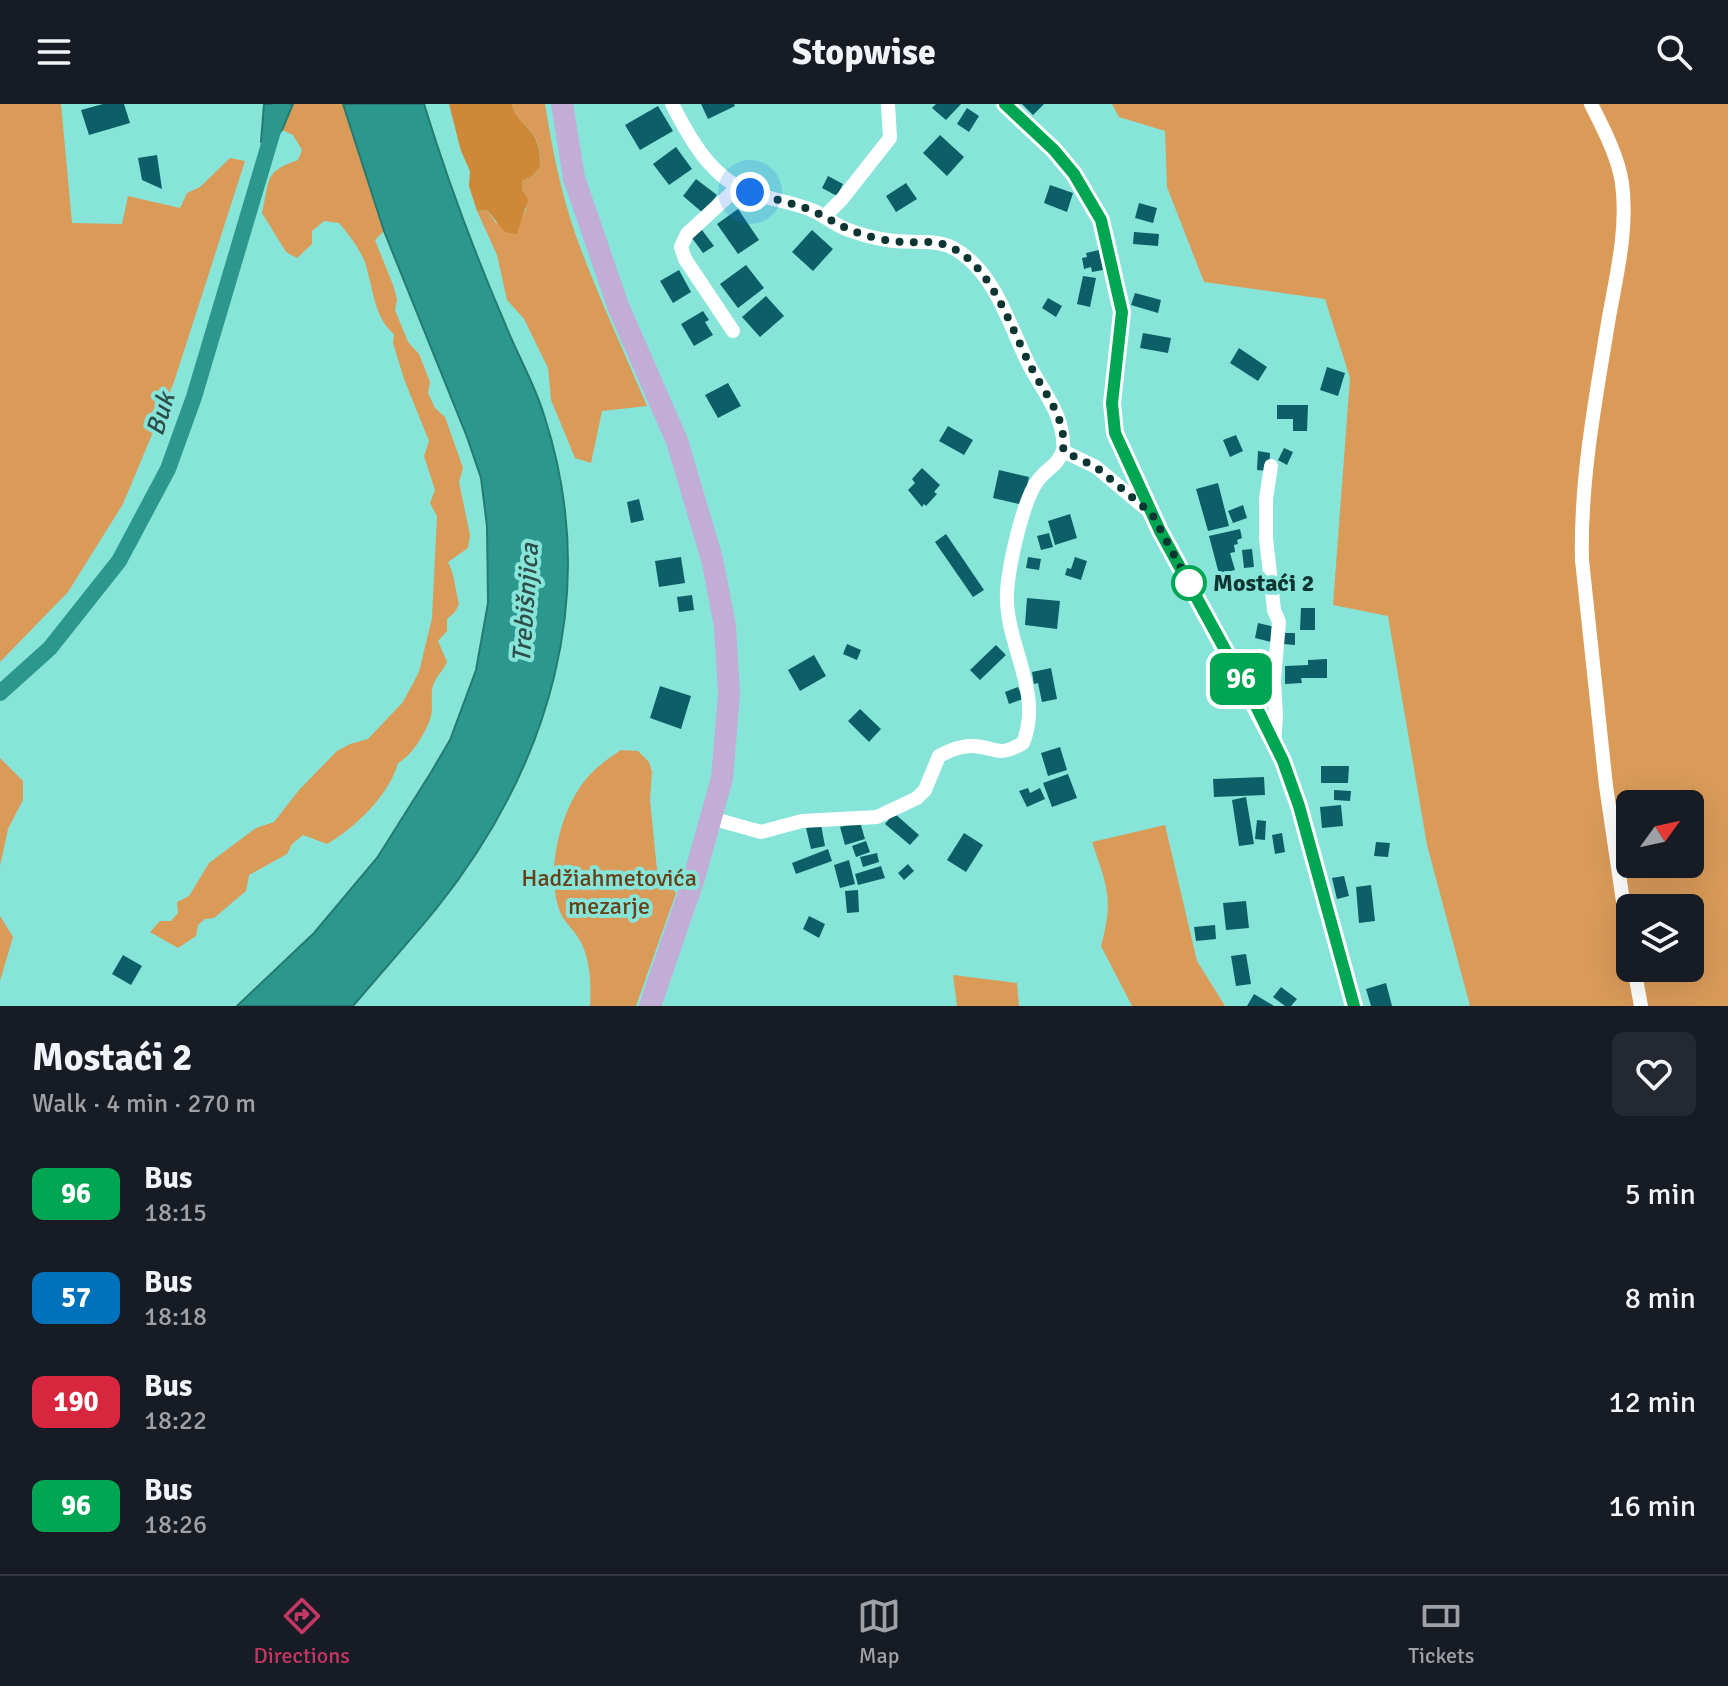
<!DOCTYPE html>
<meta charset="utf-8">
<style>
:root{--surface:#171b24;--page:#242831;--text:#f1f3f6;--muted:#9ea1a6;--line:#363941;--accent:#c43664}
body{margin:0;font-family:Signika,sans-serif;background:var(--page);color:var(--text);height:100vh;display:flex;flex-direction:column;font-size:30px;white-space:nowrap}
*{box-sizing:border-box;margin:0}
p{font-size:26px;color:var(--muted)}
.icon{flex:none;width:44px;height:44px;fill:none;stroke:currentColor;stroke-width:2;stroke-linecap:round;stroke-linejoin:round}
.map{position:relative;height:902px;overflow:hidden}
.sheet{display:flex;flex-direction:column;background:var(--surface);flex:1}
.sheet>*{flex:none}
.badge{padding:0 16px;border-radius:12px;font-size:28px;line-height:52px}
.needle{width:52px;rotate:57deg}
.tools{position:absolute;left:1616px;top:686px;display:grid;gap:16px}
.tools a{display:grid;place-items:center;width:88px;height:88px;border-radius:12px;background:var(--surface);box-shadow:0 8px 32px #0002;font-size:40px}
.you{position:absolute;width:40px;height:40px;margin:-20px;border:6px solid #fff;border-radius:50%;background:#1a73e8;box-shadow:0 0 0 12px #1a73e833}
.map>.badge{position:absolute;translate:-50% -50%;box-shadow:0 0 0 4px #fff}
.round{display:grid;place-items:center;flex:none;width:84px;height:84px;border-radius:12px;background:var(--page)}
.summary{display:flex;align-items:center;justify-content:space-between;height:136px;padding:0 32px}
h1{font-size:38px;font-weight:700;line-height:60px}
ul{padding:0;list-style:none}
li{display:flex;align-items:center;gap:24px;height:104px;padding:0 32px}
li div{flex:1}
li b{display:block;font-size:30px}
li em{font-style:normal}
li .badge{min-width:88px;font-weight:700;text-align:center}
header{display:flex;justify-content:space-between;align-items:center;height:104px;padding:0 32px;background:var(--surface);font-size:36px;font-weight:700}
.tab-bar{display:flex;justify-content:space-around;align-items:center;height:112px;border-top:2px solid var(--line);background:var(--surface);font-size:22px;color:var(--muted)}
.tab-bar a{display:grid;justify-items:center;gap:4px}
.tab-bar .selected{color:var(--accent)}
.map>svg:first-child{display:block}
</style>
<header><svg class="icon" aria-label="menu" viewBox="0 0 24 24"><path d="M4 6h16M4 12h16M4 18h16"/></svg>Stopwise<svg class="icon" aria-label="search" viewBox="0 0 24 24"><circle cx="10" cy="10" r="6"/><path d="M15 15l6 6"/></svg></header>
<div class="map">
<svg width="1728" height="902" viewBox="0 0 1728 902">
<rect width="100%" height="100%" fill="#87e4d9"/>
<path fill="#da9b59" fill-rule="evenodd" d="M 0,0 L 61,0 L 72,119 L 122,120 L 128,92 L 180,104 L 187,89 L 200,83 L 230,54 L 245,57 L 174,278 L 123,400 L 68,488 L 0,558 Z
M 293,0 L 343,0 L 384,127 L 375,136 L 393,181 L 397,195 L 395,206 L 408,238 L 419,250 L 430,278 L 428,289 L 435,304 L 445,313 L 463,364 L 459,378 L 470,431 L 468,444 L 448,458 C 455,472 455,485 459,500 L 455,508 L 447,515 L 447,527 L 438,537 L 447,558 C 443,568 434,573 432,586 C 431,594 433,603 431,612 C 427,627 412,652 398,659 C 389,691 356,723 327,740 L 303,731 L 292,740 L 287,750 L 249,771 L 246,787 L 214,814 L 205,815 L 198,821 L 196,832 L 178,844 L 150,828 L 160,817 L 171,817 L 178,809 L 177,798 L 189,792 L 209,759 L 256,724 L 274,718 L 299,686 L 337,647 L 350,640 L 368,635 L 403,598 L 419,568 L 432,514 L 437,412 L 430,399 L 435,386 L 424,352 L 429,337 L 404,275 L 393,239 L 394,230 C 373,213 373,180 364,156 C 358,142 348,130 339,119 L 324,117 L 312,127 L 312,140 L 297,154 L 286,148 L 262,109 C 270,76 263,68 298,56 L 302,46 L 293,31 L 282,26 Z
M 512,0 L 545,0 C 552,44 561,89 576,132 C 597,190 623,245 647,302 L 602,307 L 591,359 L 575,354 L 551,296 L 548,264 L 524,215 L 507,196 L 497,151 L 477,107 L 487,106 L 496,119 L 522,114 L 526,105 L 522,77 L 532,72 L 540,63 C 544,21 515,24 512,0 Z
M 1112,0 L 1728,0 L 1728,902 L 1470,902 L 1427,741 L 1388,512 L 1333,501 L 1350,274 L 1325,195 L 1204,178 L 1167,83 L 1165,27 L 1119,13 ZM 1630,700 L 1690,700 L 1690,760 L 1630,760 ZM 1630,804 L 1690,804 L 1690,864 L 1630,864 Z
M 621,646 L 638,647 L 649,658 L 652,668 L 650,696 L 657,766 L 676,789 L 636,902 L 590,902 C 591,880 591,855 579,835 C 574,826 565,819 561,810 C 544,771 560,705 587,674 C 596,663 609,654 621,646 Z
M 0,654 L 23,677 L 23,696 L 8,725 L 0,762 Z
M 1165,721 L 1197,857 L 1225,902 L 1132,902 L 1101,842 C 1114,795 1107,782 1092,738 Z
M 0,812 L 13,833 L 0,877 Z
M 953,871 L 1017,879 L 1019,902 L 957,902 Z"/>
<path fill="#cf8837" d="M 449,0 L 512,0 C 515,23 543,21 540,63 L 532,72 L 522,77 L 523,87 L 528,96 L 517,130 L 505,128 L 487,106 L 477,107 L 469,82 L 470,67 L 461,47 Z"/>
<path fill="#2c988d" stroke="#237b72" stroke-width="2" d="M 264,0 L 293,0 L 282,26 L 270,41 L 261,38 Z
M 343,0 L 424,0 C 447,75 475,150 506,222 C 518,252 535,281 544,311 C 602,489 550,662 436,805 C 409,838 380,870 353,902 L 237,902 L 314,829 L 377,754 L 430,670 L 450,636 L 476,566 L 488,499 L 487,422 L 481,374 L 467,333 L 384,127 Z"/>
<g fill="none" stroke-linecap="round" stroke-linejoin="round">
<path stroke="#2c988d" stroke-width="16" d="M 0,589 L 50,544 L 119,457 L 168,365 L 194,293 L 281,0"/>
</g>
<path fill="#0c5e67" d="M 103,0 L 124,0 L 130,19 L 89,31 L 81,6 Z
M 701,0 L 734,0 L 735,2 L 708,15 Z
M 936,0 L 961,0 L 946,16 L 932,4 Z
M 1022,0 L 1044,0 L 1033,11 Z
M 658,2 L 673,27 L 640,46 L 625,21 Z
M 967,4 L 979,12 L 969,28 L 957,20 Z
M 940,31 L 964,53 L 947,72 L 923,49 Z
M 676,43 L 692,65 L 669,81 L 653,60 Z
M 157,51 L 162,85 L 142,76 L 138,54 Z
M 828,72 L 843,80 L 837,92 L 822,84 Z
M 696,75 L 717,91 L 703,109 L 683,92 Z
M 906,79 L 917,95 L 896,108 L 886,92 Z
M 1050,81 L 1073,89 L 1067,108 L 1044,99 Z
M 1139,99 L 1157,104 L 1153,119 L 1135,114 Z
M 738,105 L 759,136 L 738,150 L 717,120 Z
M 702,126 L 714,142 L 703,149 L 692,134 Z
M 812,126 L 833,145 L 813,167 L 792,148 Z
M 1134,128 L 1159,130 L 1158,142 L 1133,140 Z
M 1099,146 L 1103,166 L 1092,168 L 1091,163 L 1084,165 L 1082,154 L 1087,153 L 1086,149 Z
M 746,161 L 764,184 L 738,204 L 720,180 Z
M 679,166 L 691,188 L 673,199 L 660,177 Z
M 1083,172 L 1096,174 L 1090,203 L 1077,200 Z
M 1135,189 L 1161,196 L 1158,209 L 1131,201 Z
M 766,192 L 784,212 L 760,233 L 742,213 Z
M 1048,194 L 1062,202 L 1056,213 L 1042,204 Z
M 703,207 L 709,216 L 705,218 L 713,231 L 694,242 L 681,220 Z
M 1143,229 L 1171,234 L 1168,249 L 1140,244 Z
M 1239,244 L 1267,263 L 1258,277 L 1230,259 Z
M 1327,263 L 1345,269 L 1338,292 L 1320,286 Z
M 728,279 L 741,302 L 718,314 L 705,291 Z
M 1277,301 L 1308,301 L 1307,327 L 1293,327 L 1293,315 L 1277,315 Z
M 948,322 L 973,336 L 964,351 L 939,337 Z
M 1236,331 L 1243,347 L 1230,353 L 1223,336 Z
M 1284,344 L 1293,348 L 1287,361 L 1278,356 Z
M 1258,347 L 1270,349 L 1269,367 L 1257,366 Z
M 922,364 L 940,381 L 934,388 L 937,390 L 926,402 L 924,400 L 922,403 L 908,386 L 915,379 L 912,375 Z
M 999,366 L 1029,373 L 1023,401 L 993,394 Z
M 1218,379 L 1229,422 L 1208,427 L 1196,385 Z
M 639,395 L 644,416 L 631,419 L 627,398 Z
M 1243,401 L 1247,414 L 1233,419 L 1228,407 Z
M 1070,410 L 1077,434 L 1055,441 L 1048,417 Z
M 1240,425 L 1242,434 L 1237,436 L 1238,440 L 1234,441 L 1235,448 L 1230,449 L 1235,466 L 1219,470 L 1209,432 Z
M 1049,429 L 1053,443 L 1041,446 L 1037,432 Z
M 946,430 L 984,486 L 973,493 L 935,438 Z
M 1252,445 L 1254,463 L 1244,464 L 1242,446 Z
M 681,453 L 685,479 L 659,483 L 655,457 Z
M 1028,453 L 1041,455 L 1039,466 L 1026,464 Z
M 1075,453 L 1087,457 L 1081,476 L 1065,471 L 1067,464 L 1071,465 Z
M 692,491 L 694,506 L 679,508 L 677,493 Z
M 1027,494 L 1060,497 L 1057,525 L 1025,521 Z
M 1301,504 L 1315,504 L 1315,526 L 1300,526 Z
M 1258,519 L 1275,523 L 1271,538 L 1255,534 Z
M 1284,529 L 1295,529 L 1295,541 L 1284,540 Z
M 847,540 L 861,546 L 857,556 L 843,550 Z
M 996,541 L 1006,551 L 980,576 L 970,566 Z
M 814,551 L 826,572 L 800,587 L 788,566 Z
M 1327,555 L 1327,574 L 1301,574 L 1302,579 L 1285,580 L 1285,562 L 1308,561 L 1308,556 Z
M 1051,564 L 1057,595 L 1042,598 L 1038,579 L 1034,580 L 1032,568 Z
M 660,582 L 691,592 L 681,625 L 650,614 Z
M 1018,583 L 1023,595 L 1009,600 L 1005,588 Z
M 860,605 L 881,625 L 869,638 L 848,617 Z
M 1060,643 L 1067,666 L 1048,672 L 1041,649 Z
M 1321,662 L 1349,662 L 1348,679 L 1321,679 Z
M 1068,670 L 1077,694 L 1052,703 L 1043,679 Z
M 1264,673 L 1265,691 L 1214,693 L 1213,675 Z
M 1028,684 L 1030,689 L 1040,684 L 1045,695 L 1027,703 L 1019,687 Z
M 1334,686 L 1351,687 L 1350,697 L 1334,696 Z
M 1246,693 L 1254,740 L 1239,742 L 1232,696 Z
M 1341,701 L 1343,722 L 1322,724 L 1320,703 Z
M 894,709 L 919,731 L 910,741 L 885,720 Z
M 1257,716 L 1266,717 L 1265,736 L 1255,735 Z
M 860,718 L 865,735 L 845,741 L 840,723 Z
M 821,721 L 825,742 L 811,745 L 806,724 Z
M 964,729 L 983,741 L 966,768 L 947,756 Z
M 1282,729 L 1285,748 L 1275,750 L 1272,731 Z
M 866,737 L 870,748 L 856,753 L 852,742 Z
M 1376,738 L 1390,739 L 1388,753 L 1374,752 Z
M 828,745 L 832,757 L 796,770 L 792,759 Z
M 877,749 L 879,758 L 863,763 L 860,753 Z
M 849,756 L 855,780 L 840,784 L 834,761 Z
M 908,760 L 914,767 L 904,776 L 898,769 Z
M 881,762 L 885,774 L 858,781 L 855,770 Z
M 1344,772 L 1349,792 L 1337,795 L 1332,774 Z
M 1371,781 L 1375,817 L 1359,819 L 1356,783 Z
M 858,786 L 859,808 L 847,809 L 845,787 Z
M 1246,797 L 1249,824 L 1226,826 L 1223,799 Z
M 809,812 L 825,820 L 819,834 L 803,825 Z
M 1215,821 L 1216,835 L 1196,837 L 1194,823 Z
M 1246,850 L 1251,880 L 1236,882 L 1231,852 Z
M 123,851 L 142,862 L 131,881 L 112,870 Z
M 1386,879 L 1392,902 L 1371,902 L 1366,885 Z
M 1281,883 L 1297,895 L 1291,902 L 1285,902 L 1273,893 Z
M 1254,890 L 1274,902 L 1247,902 Z"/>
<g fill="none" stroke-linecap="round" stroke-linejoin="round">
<path stroke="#fff" stroke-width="14" d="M 672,0 C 690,35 711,74 750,88 C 771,96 794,98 814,107 C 825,112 835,121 846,125 C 859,130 873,134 887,136 C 908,140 933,134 953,144 C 994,166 1009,220 1028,259 C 1043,288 1066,313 1063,347
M 1591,0 C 1603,24 1618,52 1622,79 C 1628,124 1617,169 1609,213 C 1596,293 1580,375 1582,456 L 1606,682 L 1630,845
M 824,113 L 842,95 L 890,34 L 888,0
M 733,227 L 685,155 L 681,143 L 687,130 L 738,83
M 1271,362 L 1266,395 L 1266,434 L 1274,506 L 1279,518 L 1274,576 L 1276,613 L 1274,638
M 711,714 L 761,728 L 802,717 L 877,713 L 917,694 L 925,686 L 939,652 C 949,647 959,642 971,642 C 996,642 996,655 1023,639 C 1044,587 1004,540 1007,487 C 1009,461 1023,394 1039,375 C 1049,363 1056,363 1063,347 L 1096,363 L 1151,409
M 1634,864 L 1641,902"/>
<path stroke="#fff" stroke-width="16" d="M 1005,0 L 1054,46 L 1074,70 L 1101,116 L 1122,208 L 1112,299 L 1115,329 L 1160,427 L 1283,657 L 1299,702 L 1354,902"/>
<path stroke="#c1add5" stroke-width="22" d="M 562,0 L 574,74 L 618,202 L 677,337 L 712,455 L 725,522 L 729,590 L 722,674 L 694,774 L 650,902"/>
</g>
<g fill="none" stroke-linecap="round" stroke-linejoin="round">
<defs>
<path id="line" d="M 1005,0 L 1054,46 L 1074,70 L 1101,116 L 1122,208 L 1112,299 L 1115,329 L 1160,427 L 1257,604 L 1283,657 L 1299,702 L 1354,902"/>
</defs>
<use href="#line" stroke="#fff" stroke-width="18"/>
<use href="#line" stroke="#00a651" stroke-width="12"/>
<path stroke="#0d3632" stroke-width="8" stroke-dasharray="0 14.4" d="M 750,88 C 771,95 795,99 815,108 C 832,116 846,126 865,131 C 878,135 893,138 907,138 C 917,139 928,137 938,139 C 988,149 1010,223 1031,263 C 1045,291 1067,314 1063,347 L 1096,363 L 1152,410 L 1189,479"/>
</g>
<circle fill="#fff" stroke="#00a651" stroke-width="4" cx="1189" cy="479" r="16"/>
<g text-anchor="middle" stroke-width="8" stroke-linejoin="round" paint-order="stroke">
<g font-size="24" font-weight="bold" fill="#0d3632" stroke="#87e4d9" text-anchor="start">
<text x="1213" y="487">Mostaći 2</text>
</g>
<g font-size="24" fill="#664117" stroke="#87e4d9">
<text x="609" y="782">Hadžiahmetovića<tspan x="609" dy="28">mezarje</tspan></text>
</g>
<g font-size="26" font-style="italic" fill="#2e4e4a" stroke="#87e4d9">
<text transform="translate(160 310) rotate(-73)" y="9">Buk</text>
<text transform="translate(525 499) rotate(-86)" y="9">Trebišnjica</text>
</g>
</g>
</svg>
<div class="tools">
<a><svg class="needle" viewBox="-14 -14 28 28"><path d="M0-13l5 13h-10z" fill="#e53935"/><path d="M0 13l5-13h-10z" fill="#9ea1a6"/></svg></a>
<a><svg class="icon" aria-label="layers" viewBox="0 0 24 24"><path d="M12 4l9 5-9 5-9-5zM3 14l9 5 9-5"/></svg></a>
</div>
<div class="you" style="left:750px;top:88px"></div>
<b class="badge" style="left:1241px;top:575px;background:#00a651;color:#fff">96</b>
</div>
<section class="sheet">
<div class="summary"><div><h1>Mostaći 2</h1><p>Walk · 4 min · 270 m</p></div><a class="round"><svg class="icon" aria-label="heart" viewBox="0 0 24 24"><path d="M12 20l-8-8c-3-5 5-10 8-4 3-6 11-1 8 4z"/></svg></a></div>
<ul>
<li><span class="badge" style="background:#00a651;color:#fff">96</span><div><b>Bus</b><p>18:15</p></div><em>5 min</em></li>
<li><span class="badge" style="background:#0072bc;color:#fff">57</span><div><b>Bus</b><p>18:18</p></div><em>8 min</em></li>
<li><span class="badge" style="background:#d7263d;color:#fff">190</span><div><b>Bus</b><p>18:22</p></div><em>12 min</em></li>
<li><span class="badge" style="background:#00a651;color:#fff">96</span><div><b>Bus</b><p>18:26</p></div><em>16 min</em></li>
</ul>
</section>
<nav class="tab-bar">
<a class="selected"><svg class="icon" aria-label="directions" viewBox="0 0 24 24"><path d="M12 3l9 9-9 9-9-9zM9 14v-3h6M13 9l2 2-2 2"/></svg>Directions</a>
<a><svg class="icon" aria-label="map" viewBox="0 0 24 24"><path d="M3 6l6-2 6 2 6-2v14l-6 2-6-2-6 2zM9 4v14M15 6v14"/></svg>Map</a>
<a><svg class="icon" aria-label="tickets" viewBox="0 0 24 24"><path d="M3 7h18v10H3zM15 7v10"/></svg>Tickets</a>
</nav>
